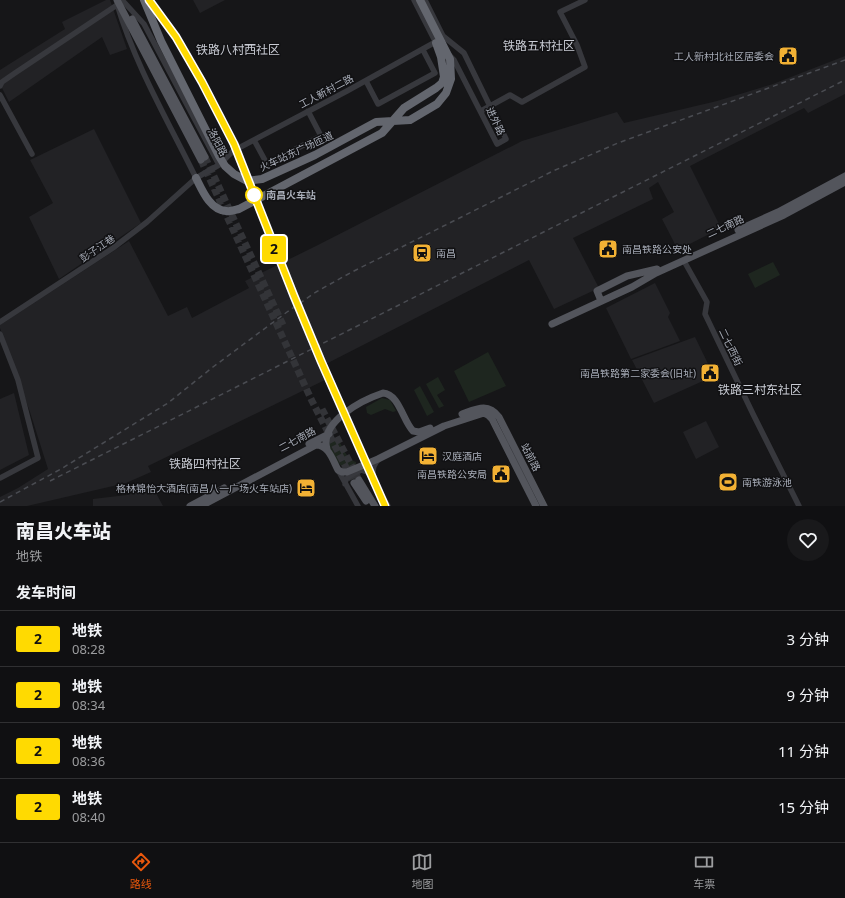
<!DOCTYPE html>
<html lang="zh">
<meta charset="utf-8">
<style>
:root{--surface:#101012;--page:#19191b;--text:#f1f3f6;--muted:#9c9d9f;--line:#303032;--accent:#ea580c}
body{margin:0;font-family:"Noto Sans","Noto Sans SC",sans-serif;background:var(--page);color:var(--text);height:100vh;display:flex;flex-direction:column;font-size:15px;white-space:nowrap}
*{box-sizing:border-box;margin:0}
p{font-size:13px;color:var(--muted)}
.icon{flex:none;width:22px;height:22px;fill:none;stroke:currentColor;stroke-width:2;stroke-linecap:round;stroke-linejoin:round}
.map{position:relative;height:506px;overflow:hidden}
.details{display:flex;flex-direction:column;background:var(--surface);flex:1}
.details>*{flex:none}
.badge{padding:0 8px;border-radius:3px;font-size:14px;line-height:26px}
.map>.badge{position:absolute;translate:-50% -50%;box-shadow:0 0 0 2px #fff}
h2{padding:0 16px;font-size:15px;line-height:36px}
.round{display:grid;place-items:center;flex:none;width:42px;height:42px;border-radius:21px;background:var(--page)}
.overview{display:flex;align-items:center;justify-content:space-between;height:68px;padding:0 16px}
h1{font-size:19px;font-weight:800;line-height:30px}
ul{padding:0;list-style:none}
li{display:flex;align-items:center;gap:12px;height:56px;padding:0 16px;border-top:1px solid var(--line)}
li div{flex:1}
li b{display:block;font-size:15px}
li em{font-style:normal}
li .badge{min-width:44px;font-weight:700;text-align:center}
.dock{display:flex;justify-content:space-around;align-items:center;height:56px;border-top:1px solid var(--line);background:var(--surface);font-size:11px;color:var(--muted)}
.dock a{display:grid;justify-items:center;gap:2px}
.dock .active{color:var(--accent)}
.map>svg:first-child{display:block}
</style>
<div class="map">
<svg width="845" height="506" viewBox="0 0 845 506">
<rect width="100%" height="100%" fill="#161618"/>
<path fill="#222225" d="M 106,0 L 110,0 L 127,49 L 110,55 L 102,37 L 9,102 L 0,84 L 0,70 L 65,29 L 62,22 Z
M 193,0 L 225,0 L 200,13 Z
M 845,56 L 845,94 L 808,113 L 804,108 L 690,166 L 721,228 L 678,250 L 662,219 L 674,212 L 658,182 L 649,188 L 653,199 L 573,238 L 599,288 L 554,309 L 529,260 L 322,366 L 327,379 L 148,466 L 151,472 L 126,483 L 27,506 L 0,506 L 0,497 L 18,488 L 48,469 L 30,412 L 0,328 L 0,325 L 129,241 L 168,316 L 187,307 L 192,318 L 249,288 L 245,281 L 316,246 L 522,141 L 617,112 L 624,123 L 717,101 L 773,84 Z
M 94,129 L 141,223 L 59,279 L 29,217 L 53,203 L 30,160 Z
M 655,283 L 670,313 L 668,317 L 680,341 L 631,359 L 606,308 Z
M 695,337 L 714,376 L 654,403 L 632,360 Z
M 14,393 L 29,455 L 0,470 L 0,399 Z
M 706,421 L 719,447 L 696,459 L 683,432 Z
M 151,484 L 163,506 L 93,506 L 93,499 L 127,495 Z"/>
<path fill="#1e261f" d="M 773,262 L 780,275 L 755,288 L 748,274 Z
M 488,352 L 506,386 L 469,402 L 454,371 Z
M 438,377 L 445,390 L 437,395 L 444,406 L 439,408 L 426,384 Z
M 420,386 L 434,412 L 427,416 L 414,390 Z
M 382,398 L 390,400 L 396,411 L 393,412 L 385,409 L 371,415 L 367,413 L 366,407 Z
M 331,438 C 344,437 341,457 356,462 L 356,465 L 348,470 C 337,465 330,453 328,441 Z"/>
<g fill="none" stroke-linecap="round" stroke-linejoin="round">
<path stroke="#333438" stroke-width="7" stroke-dasharray="7 3.5" stroke-linecap="butt" d="M 205,157 L 283,325
M 201,160 L 312,401 L 354,483
M 322,409 L 359,480"/>
<path stroke="#37383d" stroke-width="5.5" d="M 414,0 L 436,43 L 439,45
M 425,0 L 443,36 L 464,53 L 506,139 L 497,144 L 454,60 L 449,55
M 117,4 C 135,65 168,121 196,178 L 219,165 L 144,24 L 122,0
M 366,81 L 378,104 L 435,73 L 423,50
M 0,86 L 2,82 L 15,73 L 117,5
M 0,95 L 32,154
M 481,111 L 510,95 L 522,102 L 585,67 L 577,45 L 560,12 L 585,0
M 254,140 L 267,164 L 321,136 L 308,111
M 220,164 L 233,151 L 347,91 L 439,40
M 684,261 L 707,302 L 705,314 L 753,414 L 799,506
M 0,322 L 113,248 L 147,222 L 196,178
M 0,334 L 18,380 L 38,458 L 0,478
M 378,460 C 365,473 381,493 388,506
M 338,470 L 358,506
M 345,484 C 345,476 355,473 361,470 L 367,472 L 373,477"/>
<path stroke="#53555c" stroke-width="7" d="M 117,0 L 201,160
M 132,19 L 205,157
M 738,230 L 778,212 L 845,176
M 601,301 L 597,291 L 627,276 L 657,269
M 552,324 L 632,287 L 656,273 L 784,215 L 845,182
M 462,414 C 476,409 488,402 499,417 L 544,506
M 309,444 L 329,434
M 327,449 C 319,422 362,400 383,393 C 399,394 403,421 413,431 L 419,432 L 430,428
M 359,480 L 375,506
M 354,483 L 366,501
M 190,506 L 224,488
M 201,506 L 316,445 C 329,445 333,461 338,470 L 342,472 L 347,472 L 378,459 L 444,426 L 484,413 L 488,415 L 492,419 L 536,506"/>
<path stroke="#4a4c52" stroke-width="1.5" stroke-dasharray="5 4" stroke-linecap="butt" d="M 50,481 L 845,80
M 0,502 L 61,469 L 168,403 L 213,367 L 287,312 L 316,292 L 350,273 L 553,171 L 618,143 L 845,60"/>
<path stroke="#63666e" stroke-width="8" d="M 144,0 L 161,41 L 219,156 L 225,166 L 234,174 L 247,181 L 262,179 L 315,155 L 376,122 L 410,120 L 437,104 L 446,93 L 451,79 L 450,59 L 420,0
M 196,178 C 202,190 210,210 226,211 C 230,212 235,210 239,209 L 382,133 L 404,108 L 436,88 L 442,83 L 444,77 L 441,57 L 436,43"/>
</g>
<g fill="none" stroke-linecap="round" stroke-linejoin="round">
<defs>
<path id="line" d="M 149,0 L 176,37 L 202,82 L 234,144 L 294,296 L 321,361 L 385,506"/>
</defs>
<use href="#line" stroke="#fff" stroke-width="9"/>
<use href="#line" stroke="#ffda01" stroke-width="6"/>
</g>
<defs>
<symbol id="civic-square" viewBox="-11 -11 22 22"><rect x="-9" y="-9" width="18" height="18" rx="4" fill="#f2b134" stroke="#111113"/><path d="M-.6-6.5H3V-4.5H.6V-3L4-1V1h2V6H-6V1h2V-1L-.6-3ZM-1.2 2.5V6h2.4V2.5Z" fill="#111"/></symbol>
<symbol id="station-square" viewBox="-11 -11 22 22"><rect x="-9" y="-9" width="18" height="18" rx="4" fill="#f2b134" stroke="#111113"/><path d="M-3-6H3Q5-6 5-4V2Q5 4 3 4L4.5 6H3L1.5 4h-3L-3 6H-4.5L-3 4Q-5 4-5 2V-4Q-5-6-3-6ZM-3.5-4v3h7v-3ZM-3.5 1v1.5H-2V1ZM2 1v1.5H3.5V1Z" fill="#111"/></symbol>
<symbol id="hotel-square" viewBox="-11 -11 22 22"><rect x="-9" y="-9" width="18" height="18" rx="4" fill="#f2b134" stroke="#111113"/><path d="M-6-4.5h1.5V1H6V5H4.5V3h-9V5H-6ZM-4 0a1.8 1.8 0 1 1 3.6 0ZM.5 0V-2.5h3Q6-2.5 6 0Z" fill="#111"/></symbol>
<symbol id="stadium-square" viewBox="-11 -11 22 22"><rect x="-9" y="-9" width="18" height="18" rx="4" fill="#f2b134" stroke="#111113"/><path d="M0-5a6.5 5 0 1 0 0 10a6.5 5 0 1 0 0-10ZM-3.5-1.8h7v3.6h-7Z" fill="#111"/></symbol>
</defs>
<g fill-rule="evenodd">
<use href="#civic-square" x="777" y="45" width="22" height="22"/>
<use href="#civic-square" x="597" y="238" width="22" height="22"/>
<use href="#station-square" x="411" y="242" width="22" height="22"/>
<use href="#civic-square" x="699" y="362" width="22" height="22"/>
<use href="#hotel-square" x="417" y="445" width="22" height="22"/>
<use href="#civic-square" x="490" y="463" width="22" height="22"/>
<use href="#stadium-square" x="717" y="471" width="22" height="22"/>
<use href="#hotel-square" x="295" y="477" width="22" height="22"/>
</g>
<circle fill="#fff" stroke="#ffda01" stroke-width="2" cx="254" cy="195" r="8"/>
<g text-anchor="middle" stroke-width="3" stroke-linejoin="round" paint-order="stroke">
<g font-size="10" fill="#a8adb8" stroke="#111113" text-anchor="end">
<text x="774" y="60">工人新村北社区居委会</text>
<text x="622" y="253" text-anchor="start">南昌铁路公安处</text>
<text x="436" y="257" text-anchor="start">南昌</text>
<text x="696" y="377">南昌铁路第二家委会(旧址)</text>
<text x="442" y="460" text-anchor="start">汉庭酒店</text>
<text x="487" y="478">南昌铁路公安局</text>
<text x="742" y="486" text-anchor="start">南铁游泳池</text>
<text x="292" y="492">格林锦怡大酒店(南昌八一广场火车站店)</text>
</g>
<g font-size="10" fill="#a8adb8" stroke="#111113">
<text transform="translate(326 91) rotate(-28)" y="4">工人新村二路</text>
<text transform="translate(496 121) rotate(64)" y="4">进外路</text>
<text transform="translate(218 142) rotate(62)" y="4">洛阳路</text>
<text transform="translate(296 151) rotate(-25)" y="4">火车站东广场匝道</text>
<text transform="translate(725 226) rotate(-25)" y="4">二七南路</text>
<text transform="translate(97 248) rotate(-34)" y="4">彭子江巷</text>
<text transform="translate(731 347) rotate(64)" y="4">二七西街</text>
<text transform="translate(297 439) rotate(-28)" y="4">二七南路</text>
<text transform="translate(531 457) rotate(63)" y="4">站前路</text>
</g>
<g font-size="10" font-weight="bold" fill="#a8adb8" stroke="#111113" text-anchor="start">
<text x="266" y="199">南昌火车站</text>
</g>
<g font-size="12" fill="#c9ccd4" stroke="#111113">
<text x="539" y="50">铁路五村社区</text>
<text x="238" y="54">铁路八村西社区</text>
<text x="760" y="394">铁路三村东社区</text>
<text x="205" y="468">铁路四村社区</text>
</g>
</g>
</svg>
<b class="badge" style="left:274px;top:249px;background:#ffda01;color:#111">2</b>
</div>
<section class="details">
<div class="overview"><div><h1>南昌火车站</h1><p>地铁</p></div><a class="round"><svg class="icon" aria-label="heart" viewBox="0 0 24 24"><path d="M12 20l-8-8c-3-5 5-10 8-4 3-6 11-1 8 4z"/></svg></a></div>
<h2>发车时间</h2>
<ul>
<li><span class="badge" style="background:#ffda01;color:#111">2</span><div><b>地铁</b><p>08:28</p></div><em>3 分钟</em></li>
<li><span class="badge" style="background:#ffda01;color:#111">2</span><div><b>地铁</b><p>08:34</p></div><em>9 分钟</em></li>
<li><span class="badge" style="background:#ffda01;color:#111">2</span><div><b>地铁</b><p>08:36</p></div><em>11 分钟</em></li>
<li><span class="badge" style="background:#ffda01;color:#111">2</span><div><b>地铁</b><p>08:40</p></div><em>15 分钟</em></li>
</ul>
</section>
<nav class="dock">
<a class="active"><svg class="icon" aria-label="directions" viewBox="0 0 24 24"><path d="M12 3l9 9-9 9-9-9zM9 14v-3h6M13 9l2 2-2 2"/></svg>路线</a>
<a><svg class="icon" aria-label="map" viewBox="0 0 24 24"><path d="M3 6l6-2 6 2 6-2v14l-6 2-6-2-6 2zM9 4v14M15 6v14"/></svg>地图</a>
<a><svg class="icon" aria-label="tickets" viewBox="0 0 24 24"><path d="M3 7h18v10H3zM15 7v10"/></svg>车票</a>
</nav>
